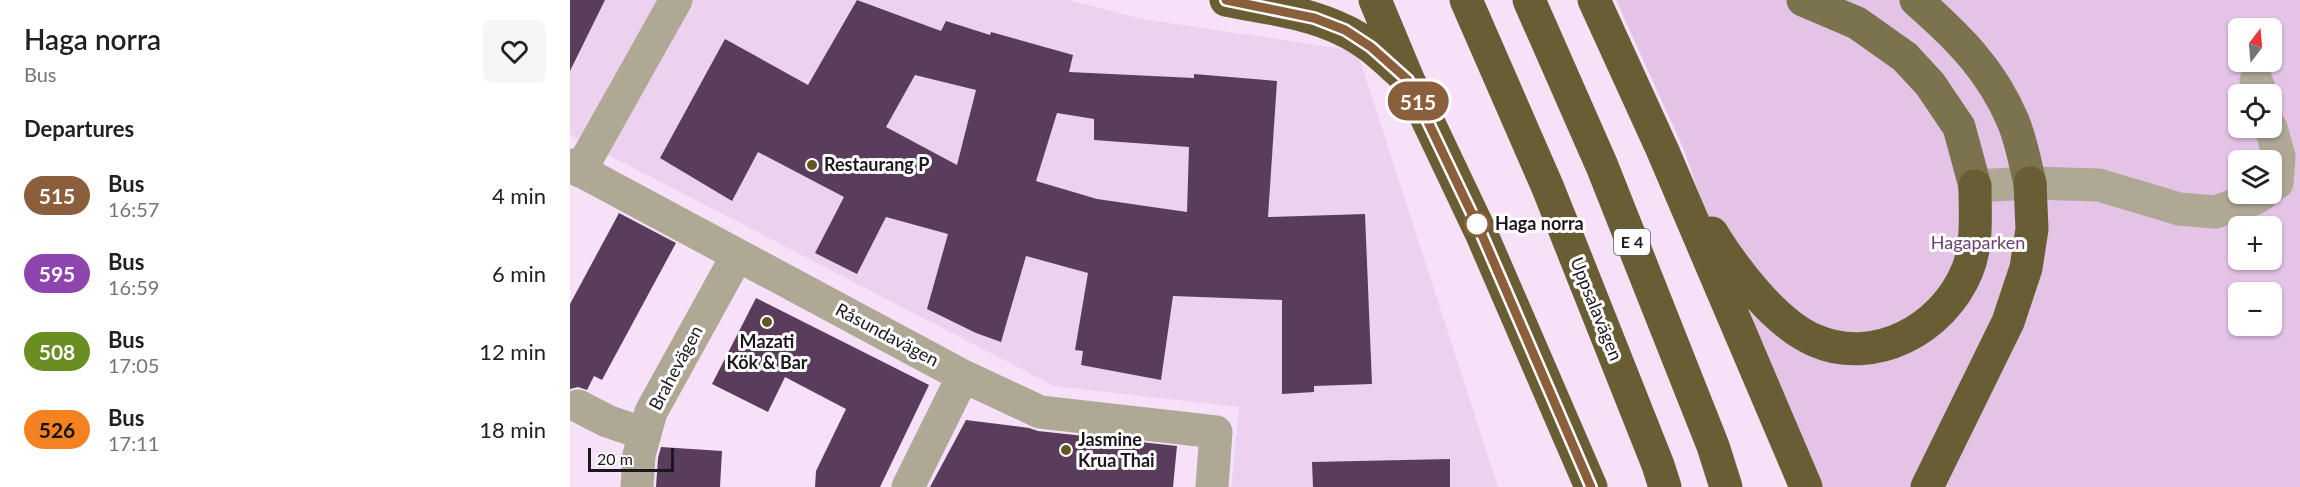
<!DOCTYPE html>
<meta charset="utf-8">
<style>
:root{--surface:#fff;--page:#f6f6f6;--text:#202124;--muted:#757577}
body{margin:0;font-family:Lato,sans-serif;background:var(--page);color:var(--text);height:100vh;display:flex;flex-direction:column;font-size:22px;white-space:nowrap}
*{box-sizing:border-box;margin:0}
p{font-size:20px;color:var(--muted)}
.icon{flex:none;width:33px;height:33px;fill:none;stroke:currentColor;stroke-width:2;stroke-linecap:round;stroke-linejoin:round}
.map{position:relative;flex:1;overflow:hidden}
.sheet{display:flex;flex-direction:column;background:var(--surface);width:570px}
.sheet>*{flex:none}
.badge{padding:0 12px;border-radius:20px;font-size:21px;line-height:39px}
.needle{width:39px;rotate:16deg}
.controls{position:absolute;left:1658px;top:18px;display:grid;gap:12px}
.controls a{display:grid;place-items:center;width:54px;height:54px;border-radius:9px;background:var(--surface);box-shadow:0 2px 4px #0004;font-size:30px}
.scale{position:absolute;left:18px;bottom:15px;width:86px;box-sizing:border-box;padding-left:6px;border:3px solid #1e161f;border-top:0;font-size:16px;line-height:21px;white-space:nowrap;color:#1e161f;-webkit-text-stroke:4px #fff;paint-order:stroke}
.map>.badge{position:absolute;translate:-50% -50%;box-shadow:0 0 0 3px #fff}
h2{padding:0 24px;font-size:22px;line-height:54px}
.round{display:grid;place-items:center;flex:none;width:63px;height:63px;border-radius:9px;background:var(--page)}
.overview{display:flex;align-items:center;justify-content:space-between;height:102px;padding:0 24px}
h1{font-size:28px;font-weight:600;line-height:45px}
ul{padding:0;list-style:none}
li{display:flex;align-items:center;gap:18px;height:78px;padding:0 24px}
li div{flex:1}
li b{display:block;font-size:22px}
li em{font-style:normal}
li .badge{min-width:66px;font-weight:700;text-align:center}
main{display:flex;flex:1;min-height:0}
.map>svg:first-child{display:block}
</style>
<main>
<section class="sheet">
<div class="overview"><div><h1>Haga norra</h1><p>Bus</p></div><a class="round"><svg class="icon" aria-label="heart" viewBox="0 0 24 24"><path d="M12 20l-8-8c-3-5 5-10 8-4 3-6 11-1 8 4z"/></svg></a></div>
<h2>Departures</h2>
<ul>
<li><span class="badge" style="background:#8b5e3c;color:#fff">515</span><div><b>Bus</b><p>16:57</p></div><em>4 min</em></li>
<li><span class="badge" style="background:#8e44ad;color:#fff">595</span><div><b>Bus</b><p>16:59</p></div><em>6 min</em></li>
<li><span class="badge" style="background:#6b8e23;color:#fff">508</span><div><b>Bus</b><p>17:05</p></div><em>12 min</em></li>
<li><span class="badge" style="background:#f58220;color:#111">526</span><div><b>Bus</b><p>17:11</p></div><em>18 min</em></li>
</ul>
</section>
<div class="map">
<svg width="1730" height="487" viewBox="0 0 1730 487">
<rect width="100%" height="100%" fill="#f7e1f9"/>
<path fill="#edd2f0" d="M 0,0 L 497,0 L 572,19 L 787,51 L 928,487 L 661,487 L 669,407 L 484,386 L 0,135 Z"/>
<path fill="#e3c3e6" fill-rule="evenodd" d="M 1046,0 L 1730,0 L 1730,487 L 1233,487 L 1114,150 ZM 1668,28 L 1701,28 L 1701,62 L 1668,62 ZM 1668,94 L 1701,94 L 1701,128 L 1668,128 ZM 1668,160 L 1701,160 L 1701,194 L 1668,194 ZM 1668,226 L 1701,226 L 1701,260 L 1668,260 ZM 1668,292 L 1701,292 L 1701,326 L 1668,326 Z"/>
<path fill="#5a3d5d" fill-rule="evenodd" d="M 0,0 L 35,0 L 0,71 Z
M 287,0 L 371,31 L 376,21 L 420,35 L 421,32 L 503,55 L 499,72 L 624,78 L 624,74 L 707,81 L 698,217 L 795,214 L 802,384 L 744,386 L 744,392 L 712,394 L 712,300 L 603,296 L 591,380 L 511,365 L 513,351 L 505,350 L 518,273 L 456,256 L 431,342 L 406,333 L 357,309 L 378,234 L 316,217 L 287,274 L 245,253 L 274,197 L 188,152 L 162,201 L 90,158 L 155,39 L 238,85 ZM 345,75 L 406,90 L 387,165 L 316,127 ZM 487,113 L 524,119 L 524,140 L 619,147 L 617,212 L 527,199 L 466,181 Z
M 49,213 L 106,243 L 32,380 L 24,376 L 17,390 L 8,387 L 0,389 L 0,304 Z
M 186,298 L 359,385 L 310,487 L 245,487 L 246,471 L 276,409 L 215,377 L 198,412 L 142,384 Z
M 396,420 L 459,428 L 468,431 L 607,446 L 603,487 L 360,487 Z
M 91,447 L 152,451 L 150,487 L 86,487 L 88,458 Z
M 880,459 L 880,487 L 743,487 L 742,462 Z"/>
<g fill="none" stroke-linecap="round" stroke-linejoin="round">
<path stroke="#aea895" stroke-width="33" d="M 1686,80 L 1691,94
M 1701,128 L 1709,157 L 1707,183
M 0,165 L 393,376 L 470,412 L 646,432 L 642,487
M 10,171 L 106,0
M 1405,186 L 1460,183 L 1529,185 L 1609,209 L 1645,212 L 1684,199 L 1692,194
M 8,406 L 37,421 L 75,434
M 67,487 L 69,455 L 81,412 L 167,256
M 338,487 L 393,376"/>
<path stroke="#7b724e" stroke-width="33" d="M 1233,0 L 1287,23 L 1335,57 L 1360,84 L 1389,127 L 1405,186
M 1346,0 C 1387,36 1421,69 1443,121 C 1451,140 1455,163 1460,183"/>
<path stroke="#695e33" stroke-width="33" d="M 656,0 C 695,8 737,12 773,30 C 796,40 814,58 833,75
M 805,0 L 838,79 L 912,235 L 1021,487
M 896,0 L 978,188 L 1088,465 L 1095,487
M 959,0 L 1032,166 L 1143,446 L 1156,487
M 1024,0 L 1092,149 L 1236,487
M 1142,233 C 1164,269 1205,323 1244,340 C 1304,367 1373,329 1397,271 C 1408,245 1405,213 1405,186
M 1357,487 L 1438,322 L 1456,268 L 1462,229 L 1460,183"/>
</g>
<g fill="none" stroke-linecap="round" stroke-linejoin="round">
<defs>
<path id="line" d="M 656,0 L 744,18 L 775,30 L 801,47 L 838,80 L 912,235 L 1021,487"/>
</defs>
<use href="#line" stroke="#fff" stroke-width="14"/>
<use href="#line" stroke="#8b5e3c" stroke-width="9"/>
</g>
<g fill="#635622" stroke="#fff" stroke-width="2">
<circle cx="242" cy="165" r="6"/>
<circle cx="197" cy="322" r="6"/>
<circle cx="496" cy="450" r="6"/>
</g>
<circle fill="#fff" stroke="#8b5e3c" stroke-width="3" cx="907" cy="224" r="12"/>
<g text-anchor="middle" stroke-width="6" stroke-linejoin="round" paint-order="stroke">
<rect fill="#fff" stroke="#625c62" stroke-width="1.5" x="1044" y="229" width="36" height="26" rx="4.5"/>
<g font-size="16" font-weight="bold" fill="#1e161f">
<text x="1062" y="248">E 4</text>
</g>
<g font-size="18" font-weight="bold" fill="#1e161f" stroke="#fff" text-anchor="start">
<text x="254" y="171">Restaurang P</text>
<text x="197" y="348" text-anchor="middle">Mazati<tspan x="197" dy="21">Kök &amp; Bar</tspan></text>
<text x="508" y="446">Jasmine<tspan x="508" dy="21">Krua Thai</tspan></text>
</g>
<g font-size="18" font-weight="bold" fill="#1e161f" stroke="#fff" text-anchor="start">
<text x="925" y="230">Haga norra</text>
</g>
<g font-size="18" fill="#6b4070" stroke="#fff">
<text x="1408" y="249">Hagaparken</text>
</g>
<g font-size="18" fill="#1e161f" stroke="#fff">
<text transform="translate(1026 309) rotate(68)" y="6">Uppsalavägen</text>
<text transform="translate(317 335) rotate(28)" y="6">Råsundavägen</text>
<text transform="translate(106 368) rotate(-62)" y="6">Brahevägen</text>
</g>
</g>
</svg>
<div class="controls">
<a><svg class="needle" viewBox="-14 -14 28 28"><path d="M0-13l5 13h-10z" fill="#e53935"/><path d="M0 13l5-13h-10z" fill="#757577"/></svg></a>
<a><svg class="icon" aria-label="locate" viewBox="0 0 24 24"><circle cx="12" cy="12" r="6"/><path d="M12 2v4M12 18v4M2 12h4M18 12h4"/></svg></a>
<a><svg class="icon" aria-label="layers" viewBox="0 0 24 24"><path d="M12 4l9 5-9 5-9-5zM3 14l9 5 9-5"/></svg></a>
<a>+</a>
<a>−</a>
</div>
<div class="scale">20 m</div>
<b class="badge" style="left:848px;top:101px;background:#8b5e3c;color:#fff">515</b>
</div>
</main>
